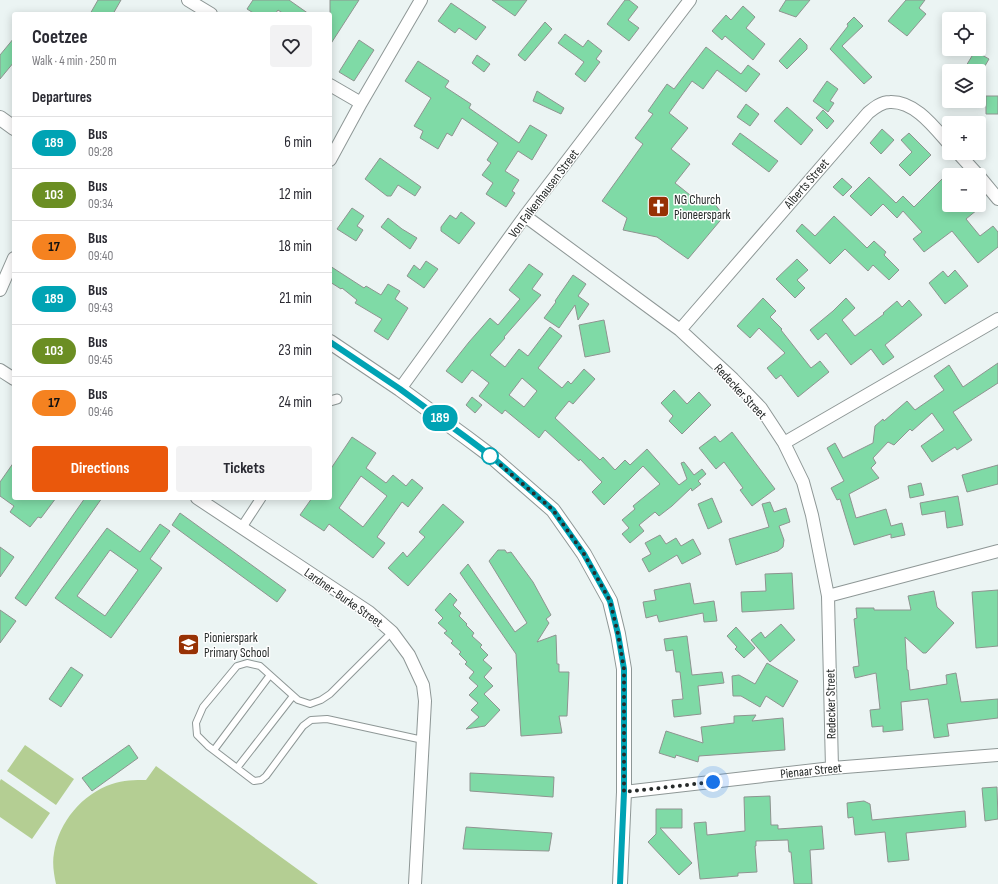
<!DOCTYPE html>
<meta charset="utf-8">
<style>
:root{--surface:#fff;--page:#f2f2f3;--text:#2b2b33;--muted:#7c7c81;--line:#e1e1e2;--accent:#ea580c}
body{margin:0;font-family:"Sofia Sans Condensed",sans-serif;background:var(--page);color:var(--text);height:100vh;display:flex;flex-direction:column;font-size:15px;white-space:nowrap}
*{box-sizing:border-box;margin:0}
p{font-size:13px;color:var(--muted)}
.icon{flex:none;width:22px;height:22px;fill:none;stroke:currentColor;stroke-width:2;stroke-linecap:round;stroke-linejoin:round}
.map{position:relative;flex:1;overflow:hidden}
.sheet{position:absolute;left:12px;top:12px;width:320px;height:488px;display:flex;flex-direction:column;background:var(--surface);border-radius:4px;box-shadow:0 2px 10px #0003}
.sheet>*{flex:none}
.badge{padding:0 8px;border-radius:13px;font-size:14px;line-height:26px}
.controls{position:absolute;left:942px;top:12px;display:grid;gap:8px}
.controls a{display:grid;place-items:center;width:44px;height:44px;border-radius:4px;background:var(--surface);box-shadow:0 2px 10px #0003;font-size:20px}
.you{position:absolute;width:20px;height:20px;margin:-10px;border:3px solid #fff;border-radius:50%;background:#1a73e8;box-shadow:0 0 0 6px #1a73e833}
.map>.badge{position:absolute;translate:-50% -50%;box-shadow:0 0 0 2px #fff}
h2{padding:0 20px;font-size:15px;line-height:36px}
.round{display:grid;place-items:center;flex:none;width:42px;height:42px;border-radius:4px;background:var(--page)}
.headline{display:flex;align-items:center;justify-content:space-between;height:68px;padding:0 20px}
h1{font-size:19px;font-weight:700;line-height:30px}
.button{display:flex;gap:8px;margin-top:auto;padding:8px 20px}
.button a{flex:1;height:46px;border-radius:4px;background:var(--accent);color:#fff;font-size:16px;font-weight:700;line-height:46px;text-align:center}
.button a+a{background:var(--page);color:var(--text)}
ul{padding:0;list-style:none}
li{display:flex;align-items:center;gap:12px;height:52px;padding:0 20px;border-top:1px solid var(--line)}
li div{flex:1}
li b{display:block;font-size:15px}
li em{font-style:normal}
li .badge{min-width:44px;font-weight:700;text-align:center}
.map>svg:first-child{display:block}
</style>
<div class="map">
<svg width="998" height="884" viewBox="0 0 998 884">
<rect width="100%" height="100%" fill="#ebf4f3"/>
<path fill="#b4ce93" d="M 25,745 L 74,779 L 56,805 L 7,771 Z
M 156,766 L 318,884 L 56,884 C 54,875 52,863 54,853 C 59,822 82,794 112,784 C 123,780 135,780 146,780 Z
M 1,779 L 50,813 L 32,839 L 0,817 L 0,781 Z"/>
<path fill="#7fdaa6" stroke="#8e9490" fill-rule="evenodd" d="M 98,0 L 121,0 L 113,14 L 90,14 Z
M 253,0 L 289,0 L 309,14 L 284,14 L 278,10 L 275,14 L 255,14 L 247,9 Z
M 330,0 L 359,0 L 330,45 Z
M 492,0 L 527,0 L 515,16 Z
M 625,0 L 629,0 L 638,7 L 628,20 L 639,28 L 629,41 L 607,24 Z
M 786,0 L 810,0 L 796,17 L 779,11 Z
M 906,0 L 925,0 L 919,8 L 926,14 L 907,36 L 888,21 Z
M 451,3 L 486,27 L 476,40 L 459,28 L 455,33 L 438,21 Z
M 743,6 L 755,17 L 746,28 L 765,44 L 753,60 L 725,36 L 722,40 L 712,31 L 726,15 L 731,20 Z
M 854,17 L 863,26 L 842,46 L 872,77 L 864,84 L 830,49 L 848,26 L 847,24 Z
M 545,22 L 552,29 L 525,61 L 518,55 Z
M 565,34 L 583,47 L 588,40 L 602,51 L 596,59 L 600,62 L 585,82 L 575,74 L 584,62 L 558,43 Z
M 14,38 L 14,62 L 0,79 L 0,55 Z
M 800,38 L 807,45 L 807,49 L 787,69 L 779,61 Z
M 359,40 L 374,50 L 354,81 L 339,72 Z
M 706,47 L 741,74 L 748,65 L 760,74 L 746,92 L 717,70 L 703,89 L 692,81 L 669,113 L 688,128 L 671,149 L 690,164 L 675,183 L 690,195 L 708,198 L 714,203 L 724,216 L 688,259 L 657,237 L 623,230 L 627,218 L 602,201 L 643,144 L 635,138 L 653,114 L 648,111 L 667,84 L 674,89 Z
M 975,51 L 989,59 L 982,71 L 963,71 Z
M 477,55 L 490,64 L 484,72 L 472,63 Z
M 418,61 L 449,81 L 445,87 L 471,104 L 469,108 L 519,143 L 530,125 L 547,135 L 532,160 L 518,151 L 505,171 L 519,180 L 512,191 L 515,193 L 506,207 L 486,194 L 493,183 L 482,175 L 491,163 L 487,160 L 498,143 L 462,118 L 452,136 L 447,133 L 438,149 L 420,138 L 423,131 L 414,126 L 431,98 L 405,81 Z
M 827,81 L 838,89 L 830,101 L 834,103 L 828,112 L 813,101 Z
M 537,91 L 564,108 L 561,114 L 533,101 Z
M 986,96 L 998,96 L 998,114 L 986,114 Z
M 746,104 L 759,114 L 750,126 L 737,117 Z
M 787,107 L 813,130 L 801,145 L 774,121 Z
M 823,110 L 834,121 L 827,129 L 816,118 Z
M 882,129 L 894,140 L 881,154 L 870,143 Z
M 740,133 L 778,161 L 769,172 L 732,144 Z
M 909,133 L 931,155 L 910,176 L 899,165 L 912,152 L 901,140 Z
M 380,158 L 421,187 L 415,196 L 398,185 L 391,196 L 387,196 L 365,179 Z
M 869,177 L 896,203 L 903,196 L 914,207 L 942,179 L 949,186 L 949,205 L 983,205 L 966,219 L 980,236 L 993,226 L 998,232 L 998,247 L 978,263 L 952,231 L 924,252 L 913,239 L 922,232 L 903,211 L 897,218 L 883,204 L 871,216 L 850,196 Z
M 842,178 L 852,187 L 843,196 L 833,187 Z
M 352,208 L 364,216 L 357,226 L 363,230 L 356,241 L 337,229 Z
M 461,212 L 475,223 L 459,244 L 441,231 L 441,227 L 450,215 L 456,219 Z
M 834,216 L 867,248 L 874,241 L 886,252 L 884,255 L 899,270 L 889,280 L 873,265 L 868,271 L 845,249 L 830,264 L 796,231 L 802,224 L 815,236 Z
M 388,218 L 402,229 L 417,238 L 410,249 L 381,227 Z
M 797,259 L 808,270 L 797,280 L 805,288 L 795,298 L 776,279 Z
M 426,261 L 438,269 L 424,288 L 407,276 L 414,265 L 420,270 Z
M 529,264 L 543,274 L 532,289 L 541,295 L 504,337 L 505,338 L 490,355 L 505,367 L 519,349 L 528,356 L 550,327 L 562,336 L 538,368 L 562,388 L 568,381 L 571,384 L 584,369 L 595,379 L 573,404 L 569,401 L 555,418 L 600,460 L 603,457 L 615,470 L 625,460 L 630,465 L 647,449 L 679,485 L 687,479 L 681,463 L 684,462 L 694,475 L 702,469 L 706,474 L 698,481 L 701,484 L 692,491 L 691,488 L 672,506 L 659,516 L 655,512 L 639,525 L 644,531 L 630,543 L 622,534 L 629,528 L 622,520 L 635,509 L 633,506 L 660,484 L 643,466 L 604,505 L 592,492 L 602,482 L 580,459 L 579,461 L 545,430 L 539,438 L 505,410 L 502,414 L 479,396 L 489,383 L 472,370 L 462,383 L 446,371 L 469,342 L 490,318 L 498,325 L 520,299 L 509,290 ZM 522,378 L 537,391 L 524,407 L 509,395 Z
M 330,266 L 364,288 L 366,286 L 381,295 L 388,284 L 400,291 L 395,299 L 408,308 L 388,340 L 374,331 L 382,319 L 355,303 L 357,300 L 342,288 L 341,289 L 330,282 Z
M 955,270 L 968,286 L 945,304 L 929,283 L 943,271 L 948,277 Z
M 573,275 L 586,284 L 578,296 L 589,304 L 578,320 L 575,305 L 559,328 L 544,318 L 556,302 L 555,301 Z
M 763,298 L 776,311 L 770,317 L 782,329 L 781,330 L 811,368 L 820,361 L 829,372 L 798,397 L 781,375 L 776,379 L 767,368 L 785,353 L 759,328 L 750,338 L 737,326 Z
M 846,298 L 855,308 L 842,320 L 855,336 L 884,314 L 883,313 L 897,301 L 902,307 L 909,300 L 922,315 L 885,345 L 894,357 L 883,365 L 871,349 L 851,365 L 826,333 L 818,340 L 810,330 L 833,311 Z
M 604,320 L 610,352 L 585,357 L 579,325 Z
M 998,363 L 998,383 L 953,412 L 972,440 L 957,450 L 955,447 L 932,462 L 921,446 L 944,430 L 932,413 L 912,431 L 910,429 L 894,445 L 888,442 L 873,458 L 876,463 L 871,468 L 879,478 L 849,494 L 856,518 L 886,509 L 891,526 L 902,523 L 905,535 L 891,538 L 891,534 L 854,545 L 840,499 L 837,500 L 831,488 L 844,481 L 827,448 L 835,443 L 843,458 L 873,443 L 875,426 L 883,419 L 884,421 L 907,401 L 915,410 L 944,390 L 934,376 L 949,365 L 963,387 Z
M 674,390 L 687,404 L 699,392 L 711,405 L 682,434 L 669,421 L 673,416 L 661,403 Z
M 472,397 L 482,405 L 475,413 L 466,405 Z
M 732,432 L 775,489 L 752,506 L 740,490 L 743,488 L 724,462 L 716,469 L 699,448 L 715,436 L 720,442 Z
M 352,437 L 376,453 L 366,468 L 386,483 L 393,475 L 406,486 L 412,479 L 423,488 L 408,507 L 402,502 L 377,537 L 385,543 L 373,558 L 329,524 L 324,531 L 300,515 L 312,498 L 330,498 L 330,470 ZM 361,476 L 387,496 L 363,527 L 339,508 Z
M 14,462 L 14,498 L 56,498 L 41,518 L 38,517 L 30,527 L 10,512 L 14,506 L 0,496 L 0,482 Z
M 998,465 L 998,484 L 967,492 L 962,475 Z
M 921,483 L 924,495 L 910,498 L 908,486 Z
M 958,496 L 963,525 L 947,528 L 945,511 L 922,515 L 920,503 Z
M 85,498 L 102,498 L 26,606 L 15,598 Z
M 712,498 L 722,522 L 708,529 L 698,504 Z
M 770,502 L 774,512 L 786,508 L 790,522 L 779,526 L 784,540 L 783,547 L 778,551 L 736,565 L 729,539 L 769,527 L 762,504 Z
M 443,504 L 464,522 L 408,586 L 388,568 L 403,552 L 407,557 L 425,537 L 419,532 Z
M 180,513 L 286,590 L 277,602 L 172,525 Z
M 160,524 L 170,531 L 150,559 L 162,568 L 111,638 L 55,598 L 107,528 L 140,552 ZM 110,550 L 138,570 L 105,616 L 77,596 Z
M 660,535 L 666,544 L 676,538 L 681,546 L 693,539 L 701,554 L 682,564 L 677,555 L 649,572 L 642,559 L 651,554 L 645,543 Z
M 0,547 L 14,557 L 0,577 Z
M 498,550 L 505,550 L 507,553 L 511,552 L 533,582 L 551,615 L 546,619 L 549,623 L 537,642 L 556,635 L 557,664 L 559,664 L 559,672 L 569,672 L 567,716 L 559,716 L 562,733 L 521,736 L 516,654 L 460,573 L 468,564 L 515,632 L 527,623 L 489,561 Z
M 792,573 L 794,609 L 742,612 L 741,592 L 766,591 L 765,574 Z
M 690,583 L 694,604 L 714,601 L 717,621 L 704,622 L 703,613 L 659,622 L 657,615 L 646,618 L 643,602 L 656,600 L 654,590 Z
M 998,590 L 998,646 L 976,648 L 972,592 Z
M 934,591 L 937,607 L 954,623 L 926,653 L 923,653 L 905,637 L 907,670 L 908,670 L 910,690 L 947,684 L 946,675 L 956,673 L 961,702 L 998,699 L 998,718 L 947,724 L 949,736 L 934,738 L 928,699 L 901,702 L 903,730 L 883,732 L 883,726 L 872,727 L 870,710 L 880,709 L 876,673 L 855,678 L 853,667 L 859,666 L 854,619 L 857,618 L 856,608 L 874,608 L 874,610 L 911,610 L 908,596 Z
M 450,593 L 457,600 L 453,605 L 461,613 L 459,616 L 467,624 L 466,625 L 474,633 L 472,636 L 482,645 L 480,647 L 488,655 L 483,660 L 492,668 L 484,677 L 493,686 L 484,694 L 500,710 L 485,726 L 466,729 L 479,717 L 471,710 L 478,703 L 469,695 L 478,686 L 469,678 L 474,672 L 465,664 L 467,662 L 459,654 L 461,652 L 451,643 L 453,641 L 444,633 L 447,631 L 438,623 L 443,618 L 435,610 Z
M 0,610 L 16,621 L 0,643 Z
M 781,624 L 795,640 L 770,662 L 751,640 L 761,632 L 765,638 Z
M 736,627 L 755,648 L 744,658 L 735,649 L 737,647 L 727,636 Z
M 687,636 L 692,675 L 722,672 L 724,683 L 698,686 L 701,714 L 674,717 L 672,700 L 683,699 L 680,672 L 676,672 L 673,650 L 666,651 L 664,639 Z
M 767,663 L 798,681 L 783,707 L 766,696 L 760,707 L 741,696 L 733,696 L 732,676 L 739,675 L 755,684 Z
M 71,667 L 83,675 L 61,707 L 49,699 Z
M 756,715 L 752,721 L 783,718 L 785,750 L 699,756 L 698,762 L 676,755 L 675,758 L 659,753 L 666,731 L 703,743 L 701,727 L 734,723 L 734,716 Z
M 129,745 L 138,758 L 92,791 L 82,778 Z
M 470,773 L 554,777 L 553,797 L 470,791 Z
M 997,787 L 998,819 L 985,821 L 982,788 Z
M 770,796 L 771,825 L 778,825 L 778,829 L 822,826 L 824,849 L 810,850 L 812,884 L 794,884 L 791,852 L 789,852 L 788,840 L 756,841 L 756,846 L 755,846 L 757,872 L 738,873 L 738,876 L 700,879 L 694,823 L 706,822 L 707,835 L 745,831 L 744,797 Z
M 864,801 L 870,804 L 872,820 L 965,811 L 966,827 L 906,833 L 909,860 L 888,862 L 885,832 L 855,835 L 853,817 L 848,818 L 847,803 Z
M 656,809 L 682,809 L 682,828 L 660,828 L 692,863 L 679,875 L 648,842 L 656,834 Z
M 466,827 L 552,833 L 549,851 L 463,849 Z"/>
<g fill="none" stroke-linecap="round" stroke-linejoin="round">
<defs>
<path id="service" d="M 392,632 L 330,694 L 321,700 L 310,704 L 298,700 L 260,666 L 247,663 L 237,666 L 203,707 L 196,723 L 197,735 L 208,746 L 254,781 L 261,780 L 266,776 L 303,726 L 311,720 L 327,719 L 423,740
M 214,750 L 270,675
M 237,768 L 293,696"/>
<path id="pedestrian" d="M 330,401 L 337,399
M 242,527 L 261,498"/>
<path id="minor" d="M 188,0 L 211,14
M 330,85 L 361,103
M 958,153 L 978,175
M 330,160 L 361,103 L 421,0
M 979,176 L 998,199
M 525,216 L 680,330 L 733,379 L 761,408 L 784,443 L 803,482 L 812,515 L 828,596 L 832,768
M 0,290 L 14,258
M 680,330 L 868,113 C 874,108 881,102 890,102 C 915,101 934,127 949,144
M 0,370 L 14,379
M 400,389 L 525,216 L 690,0
M 784,443 L 998,319
M 197,498 L 369,612 L 392,632 L 409,655 L 423,685 L 425,701 L 415,884
M 828,596 L 998,551
M 624,792 L 832,768 L 998,755"/>
<path id="tertiary" d="M 0,118 L 14,128
M 330,342 L 400,389 L 467,438 L 491,456 L 553,510 L 584,554 L 610,601 L 618,634 L 624,669 L 624,792 L 620,884"/>
</defs>
<use href="#service" stroke="#8e9796" stroke-width="8"/>
<use href="#pedestrian" stroke="#8e9796" stroke-width="11"/>
<use href="#minor" stroke="#8e9796" stroke-width="14"/>
<use href="#tertiary" stroke="#8e9796" stroke-width="16"/>
<use href="#service" stroke="#fff" stroke-width="6"/>
<use href="#pedestrian" stroke="#fff" stroke-width="9"/>
<use href="#minor" stroke="#fff" stroke-width="12"/>
<use href="#tertiary" stroke="#fff" stroke-width="14"/>
</g>
<g fill="none" stroke-linecap="round" stroke-linejoin="round">
<defs>
<path id="line" d="M 330,342 L 400,389 L 467,438 L 491,456 L 553,510 L 584,554 L 610,601 L 618,634 L 624,669 L 624,792 L 620,884"/>
</defs>
<use href="#line" stroke="#fff" stroke-width="9"/>
<use href="#line" stroke="#00a3b4" stroke-width="6"/>
<path stroke="#272b2a" stroke-width="4" stroke-dasharray="0 7.2" d="M 490,456 L 553,510 L 584,554 L 610,601 L 618,634 L 624,669 L 624,792 L 713,782"/>
</g>
<defs>
<symbol id="church-square" viewBox="-11 -11 22 22"><rect x="-9" y="-9" width="18" height="18" rx="4" fill="#973104" stroke="#fff"/><path d="M-1.2-6h2.4v3.5h3.3v2.4h-3.3V6h-2.4V-.1h-3.3v-2.4h3.3Z" fill="#fff"/></symbol>
<symbol id="school-square" viewBox="-11 -11 22 22"><rect x="-9" y="-9" width="18" height="18" rx="4" fill="#973104" stroke="#fff"/><path d="M0-5L7-2L0 1L-7-2ZM-4 1L0 2.5L4 1V4Q0 6-4 4Z" fill="#fff"/></symbol>
</defs>
<g fill-rule="evenodd">
<use href="#church-square" x="646" y="194" width="25" height="25"/>
<use href="#school-square" x="176" y="632" width="25" height="25"/>
</g>
<circle fill="#fff" stroke="#00a3b4" stroke-width="2" cx="490" cy="456" r="8"/>
<g text-anchor="middle" stroke-width="3" stroke-linejoin="round" paint-order="stroke">
<g font-size="13" fill="#272b2a" stroke="#fff">
<text transform="translate(806 183) rotate(-49)" y="5">Alberts Street</text>
<text transform="translate(543 193) rotate(-53)" y="5">Von Falkenhausen Street</text>
<text transform="translate(741 391) rotate(47)" y="5">Redecker Street</text>
<text transform="translate(344 597) rotate(35)" y="5">Lardner-Burke Street</text>
<text transform="translate(830 704) rotate(-91)" y="5">Redecker Street</text>
<text transform="translate(811 770) rotate(-6)" y="5">Pienaar Street</text>
</g>
<g font-size="13" fill="#272b2a" stroke="#fff" text-anchor="start">
<text x="674" y="204">NG Church<tspan x="674" dy="15">Pioneerspark</tspan></text>
<text x="204" y="642">Pionierspark<tspan x="204" dy="15">Primary School</tspan></text>
</g>
</g>
</svg>
<div class="controls">
<a><svg class="icon" aria-label="locate" viewBox="0 0 24 24"><circle cx="12" cy="12" r="6"/><path d="M12 2v4M12 18v4M2 12h4M18 12h4"/></svg></a>
<a><svg class="icon" aria-label="layers" viewBox="0 0 24 24"><path d="M12 4l9 5-9 5-9-5zM3 14l9 5 9-5"/></svg></a>
<a>+</a>
<a>−</a>
</div>
<div class="you" style="left:713px;top:782px"></div>
<b class="badge" style="left:440px;top:418px;background:#00a3b4;color:#fff">189</b>
<section class="sheet">
<div class="headline"><div><h1>Coetzee</h1><p>Walk · 4 min · 250 m</p></div><a class="round"><svg class="icon" aria-label="heart" viewBox="0 0 24 24"><path d="M12 20l-8-8c-3-5 5-10 8-4 3-6 11-1 8 4z"/></svg></a></div>
<h2>Departures</h2>
<ul>
<li><span class="badge" style="background:#00a3b4;color:#fff">189</span><div><b>Bus</b><p>09:28</p></div><em>6 min</em></li>
<li><span class="badge" style="background:#6b8e23;color:#fff">103</span><div><b>Bus</b><p>09:34</p></div><em>12 min</em></li>
<li><span class="badge" style="background:#f58220;color:#111">17</span><div><b>Bus</b><p>09:40</p></div><em>18 min</em></li>
<li><span class="badge" style="background:#00a3b4;color:#fff">189</span><div><b>Bus</b><p>09:43</p></div><em>21 min</em></li>
<li><span class="badge" style="background:#6b8e23;color:#fff">103</span><div><b>Bus</b><p>09:45</p></div><em>23 min</em></li>
<li><span class="badge" style="background:#f58220;color:#111">17</span><div><b>Bus</b><p>09:46</p></div><em>24 min</em></li>
</ul>
<div class="button"><a>Directions</a><a>Tickets</a></div>
</section>
</div>
